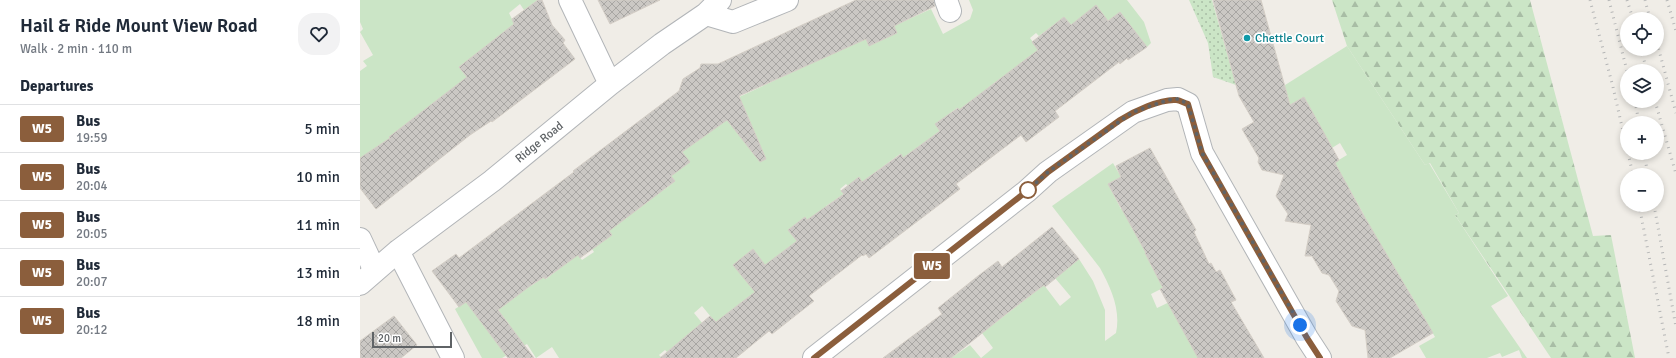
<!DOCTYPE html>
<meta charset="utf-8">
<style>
:root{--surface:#fff;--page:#f2f2f3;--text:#1f2937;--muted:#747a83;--line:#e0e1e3}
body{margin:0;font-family:Signika,sans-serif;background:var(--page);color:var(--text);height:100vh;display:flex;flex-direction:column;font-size:15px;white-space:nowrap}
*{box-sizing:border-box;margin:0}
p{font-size:13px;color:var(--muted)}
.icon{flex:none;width:22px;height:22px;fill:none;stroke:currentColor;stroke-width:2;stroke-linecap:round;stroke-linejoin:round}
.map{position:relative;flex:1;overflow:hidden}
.side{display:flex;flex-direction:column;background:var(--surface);width:360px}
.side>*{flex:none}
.badge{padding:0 8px;border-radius:3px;font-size:14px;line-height:26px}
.fabs{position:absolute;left:1260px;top:12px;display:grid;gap:8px}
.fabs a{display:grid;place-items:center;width:44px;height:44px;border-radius:50%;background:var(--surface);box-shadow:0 2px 6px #0003;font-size:20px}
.scale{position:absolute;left:12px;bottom:10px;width:80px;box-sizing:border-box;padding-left:4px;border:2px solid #5f6366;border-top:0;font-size:11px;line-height:14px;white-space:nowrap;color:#5f6366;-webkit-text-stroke:3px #fff;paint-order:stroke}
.you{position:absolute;width:20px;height:20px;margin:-10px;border:3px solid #fff;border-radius:50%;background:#1a73e8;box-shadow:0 0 0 6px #1a73e833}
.map>.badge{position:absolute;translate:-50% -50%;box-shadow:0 0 0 2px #fff}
h2{padding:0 20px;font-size:15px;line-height:36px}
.round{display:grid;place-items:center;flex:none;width:42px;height:42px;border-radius:16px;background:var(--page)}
.overview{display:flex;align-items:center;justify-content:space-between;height:68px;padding:0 20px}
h1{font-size:19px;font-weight:600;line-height:30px}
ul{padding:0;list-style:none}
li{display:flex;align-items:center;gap:12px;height:48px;padding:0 20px;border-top:1px solid var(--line)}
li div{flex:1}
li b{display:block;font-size:15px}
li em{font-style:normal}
li .badge{min-width:44px;font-weight:700;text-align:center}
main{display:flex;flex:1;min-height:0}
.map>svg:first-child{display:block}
</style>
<main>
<section class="side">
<div class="overview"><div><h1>Hail &amp; Ride Mount View Road</h1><p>Walk · 2 min · 110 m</p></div><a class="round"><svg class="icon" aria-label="heart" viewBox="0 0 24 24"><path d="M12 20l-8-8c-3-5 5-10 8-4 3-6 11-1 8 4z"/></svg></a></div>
<h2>Departures</h2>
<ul>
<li><span class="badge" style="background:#8b5e3c;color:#fff">W5</span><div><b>Bus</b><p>19:59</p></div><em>5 min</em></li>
<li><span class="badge" style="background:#8b5e3c;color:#fff">W5</span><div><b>Bus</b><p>20:04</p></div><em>10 min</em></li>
<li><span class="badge" style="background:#8b5e3c;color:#fff">W5</span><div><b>Bus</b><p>20:05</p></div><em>11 min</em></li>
<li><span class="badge" style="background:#8b5e3c;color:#fff">W5</span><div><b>Bus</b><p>20:07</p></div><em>13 min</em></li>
<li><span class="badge" style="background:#8b5e3c;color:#fff">W5</span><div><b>Bus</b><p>20:12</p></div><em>18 min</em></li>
</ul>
</section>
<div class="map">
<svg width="1316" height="358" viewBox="0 0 1316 358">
<defs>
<pattern id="grass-dots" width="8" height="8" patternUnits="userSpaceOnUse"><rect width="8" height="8" fill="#cbe5c6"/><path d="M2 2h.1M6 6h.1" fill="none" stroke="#a8bda5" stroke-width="1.8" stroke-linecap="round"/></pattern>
<pattern id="forest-firs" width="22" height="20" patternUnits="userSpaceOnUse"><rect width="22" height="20" fill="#cbe5c6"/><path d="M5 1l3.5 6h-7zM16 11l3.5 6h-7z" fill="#a8bda5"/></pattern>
<pattern id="building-cross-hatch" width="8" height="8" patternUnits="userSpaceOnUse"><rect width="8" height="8" fill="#cbc8c4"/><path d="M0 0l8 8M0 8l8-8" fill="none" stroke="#a8a6a3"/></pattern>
</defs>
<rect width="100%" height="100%" fill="#f0ede7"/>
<path fill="url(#grass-dots)" d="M 829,0 L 852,0 L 876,85 L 853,77 L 848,43 Z"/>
<path fill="url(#forest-firs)" d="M 972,0 L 1170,0 L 1233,236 L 1251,235 L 1275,358 L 1191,358 L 1095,215 L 1099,213 L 1070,163 L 1065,165 L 987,46 Z"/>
<path fill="#cbe5c6" d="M 0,0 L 178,0 L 164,10 L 160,4 L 149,13 L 155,25 L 99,67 L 109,80 L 101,82 L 29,137 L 30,139 L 0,158 L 0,71 L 7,66 L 3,61 L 13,55 L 0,32 L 3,29 L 0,22 Z
M 609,0 L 767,0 L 784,22 L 791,43 L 787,47 L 760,12 L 748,21 L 736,5 L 722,41 L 704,17 L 679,36 L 676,33 L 670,38 L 691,66 L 642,77 L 629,87 L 608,122 L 597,108 L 576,124 L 580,131 L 543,158 L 540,154 L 502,182 L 499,177 L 488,186 L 486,184 L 480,189 L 484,194 L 466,206 L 477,220 L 453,228 L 445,217 L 428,230 L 437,241 L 412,274 L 392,250 L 383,257 L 395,292 L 356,323 L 342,306 L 334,313 L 347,329 L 326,351 L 319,342 L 307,352 L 305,350 L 299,355 L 301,357 L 300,358 L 199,358 L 192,347 L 176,358 L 167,344 L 142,358 L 122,358 L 95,309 L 111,299 L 150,325 L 138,310 L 156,266 L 171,286 L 184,277 L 186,279 L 199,269 L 203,236 L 222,260 L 234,252 L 232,249 L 252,235 L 236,214 L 277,210 L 289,201 L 285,164 L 304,190 L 315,181 L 311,176 L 329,162 L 318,146 L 350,131 L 367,120 L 376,131 L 390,122 L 379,97 L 506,38 L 509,46 L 537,33 L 534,26 L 571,9 L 583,34 L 610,19 L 613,10 Z
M 987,46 L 1065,165 L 1069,163 L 1099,213 L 1095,215 L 1148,296 L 1131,306 L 1167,358 L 1162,358 L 1159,350 L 1142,357 L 1140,353 L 1127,358 L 1066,358 L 1059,346 L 1075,337 L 1051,295 L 1035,304 L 1001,217 L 1004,215 L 990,190 L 957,173 L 987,155 L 980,143 L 967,151 L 953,113 L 944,97 L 924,108 L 914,92 Z
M 753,163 L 761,177 L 748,184 L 761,209 L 774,202 L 799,246 L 785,253 L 793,269 L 807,262 L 803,288 L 791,294 L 797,308 L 824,295 L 855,358 L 591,358 L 610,345 L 621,358 L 633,348 L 622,333 L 684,285 L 700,306 L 711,297 L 695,278 L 719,259 L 733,281 L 745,310 L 745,341 L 756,333 C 761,310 751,288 740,268 L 692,206 Z"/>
<path fill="url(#building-cross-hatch)" stroke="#d4cec6" d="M 178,0 L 182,0 L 192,25 L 205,40 L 203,43 L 215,59 L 132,122 L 131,121 L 110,135 L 16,209 L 0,188 L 0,158 L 30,138 L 29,137 L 107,77 L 99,67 L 154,24 L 152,19 Z
M 238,0 L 300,0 L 250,24 Z
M 496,0 L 574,0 L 575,6 L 534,26 L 537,33 L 509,46 L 506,39 L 379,96 L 406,159 L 400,162 L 367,120 L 322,152 L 330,162 L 311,176 L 315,181 L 249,231 L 252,235 L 220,258 L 218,255 L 185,279 L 184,277 L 170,286 L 138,310 L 174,358 L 148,358 L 106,302 L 99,307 L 72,271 L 96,254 L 99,258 L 214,172 L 213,171 L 319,91 L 323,79 L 340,68 L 341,64 L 358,64 Z
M 853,0 L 901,0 L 930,105 L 944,97 L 979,160 L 975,163 L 1004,216 L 1073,333 L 1030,358 L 1008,358 L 1005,330 L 992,326 L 976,301 L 979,291 L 969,275 L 962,273 L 952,256 L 945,256 L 951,225 L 925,221 L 928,214 L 916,196 L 924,175 L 902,170 L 898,162 L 899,158 L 882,129 L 894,122 L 879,96 Z
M 736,5 L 748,21 L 760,12 L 787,47 L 768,60 L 767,58 L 760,64 L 759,62 L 695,111 L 699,117 L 666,142 L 661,135 L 596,184 L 600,189 L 509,258 L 506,254 L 503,256 L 502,255 L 449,296 L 454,301 L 412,334 L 409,331 L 376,358 L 300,358 L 350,316 L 356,322 L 395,292 L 373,265 L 393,249 L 405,265 L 437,241 L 428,230 L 445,217 L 447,220 L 484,194 L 481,191 L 499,177 L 502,182 L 541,154 L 543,158 L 580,131 L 575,124 L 598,108 L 599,110 L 678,50 L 672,42 L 704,17 L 711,25 Z
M 790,148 L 836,230 L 834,232 L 849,264 L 851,263 L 856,272 L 860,270 L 876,300 L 871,302 L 904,358 L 838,358 L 800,289 L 803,288 L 785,253 L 786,253 L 748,184 L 761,177 L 756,166 Z
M 692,227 L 719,259 L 685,287 L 684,285 L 646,314 L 591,358 L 523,358 L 582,314 L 578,308 L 618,276 L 638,261 L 642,267 Z
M 34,316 L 57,345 L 41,358 L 0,358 L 0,341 Z"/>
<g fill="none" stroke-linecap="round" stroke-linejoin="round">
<defs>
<path id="minor" d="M 210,0 L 250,84
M 586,0 L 590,11
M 346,14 L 373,22 L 427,0
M 0,239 L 15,271
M 38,251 L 93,358
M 0,284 L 38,251 L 132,181 L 250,84 L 302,44 L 346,14 L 360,0
M 454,358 L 667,191 L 688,172 L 773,112 L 807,100 L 818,99 L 828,104 L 842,153 L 947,338 L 960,358"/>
</defs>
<use href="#minor" stroke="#b2b5b8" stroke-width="24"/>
<use href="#minor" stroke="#fff" stroke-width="22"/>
<path stroke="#b5b6b6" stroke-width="3" stroke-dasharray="1 5" stroke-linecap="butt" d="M 1230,0 L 1253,87 L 1267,149
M 1249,0 L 1267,71
M 1267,0 L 1273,19
M 1285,0 L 1290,19
M 1307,0 L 1316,31
M 1297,43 L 1316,113
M 1281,49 L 1287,71
M 1275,101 L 1279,123
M 1295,101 L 1316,174
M 1268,153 L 1273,175
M 1284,153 L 1288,175
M 1279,205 L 1309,358
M 1294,205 L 1316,327"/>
</g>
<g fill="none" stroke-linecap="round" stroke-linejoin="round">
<defs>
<path id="line" d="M 454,358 L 667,191 L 688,172 L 760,120 C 774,111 800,99 816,100 C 820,100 824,103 828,104 L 842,153 L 947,338 L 960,358"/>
</defs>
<use href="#line" stroke="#fff" stroke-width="9"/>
<use href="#line" stroke="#8b5e3c" stroke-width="6"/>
<path stroke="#5f6366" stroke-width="4" stroke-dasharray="0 7.2" d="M 668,190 L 667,191 L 688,172 L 773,112 L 808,100 L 818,99 L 828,104 L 842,153 L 940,325"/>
</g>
<circle fill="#0f9aa8" stroke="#fff" stroke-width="1.5" cx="887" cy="38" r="4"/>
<circle fill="#fff" stroke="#8b5e3c" stroke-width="2" cx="668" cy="190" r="8"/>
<g text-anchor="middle" stroke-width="3.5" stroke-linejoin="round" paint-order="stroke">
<g font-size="12" fill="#0d838f" stroke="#fff" text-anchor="start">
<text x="895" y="42">Chettle Court</text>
</g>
<g font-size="12" fill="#5f6366" stroke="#fff">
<text transform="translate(179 142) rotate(-39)" y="4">Ridge Road</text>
</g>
</g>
</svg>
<div class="fabs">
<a><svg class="icon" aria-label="locate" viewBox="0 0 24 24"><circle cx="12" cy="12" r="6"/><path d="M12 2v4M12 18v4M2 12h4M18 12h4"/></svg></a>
<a><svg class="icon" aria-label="layers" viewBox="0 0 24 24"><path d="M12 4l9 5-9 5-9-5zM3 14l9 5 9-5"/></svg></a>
<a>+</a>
<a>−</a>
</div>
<div class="scale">20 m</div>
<div class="you" style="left:940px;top:325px"></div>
<b class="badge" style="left:572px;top:266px;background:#8b5e3c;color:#fff">W5</b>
</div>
</main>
